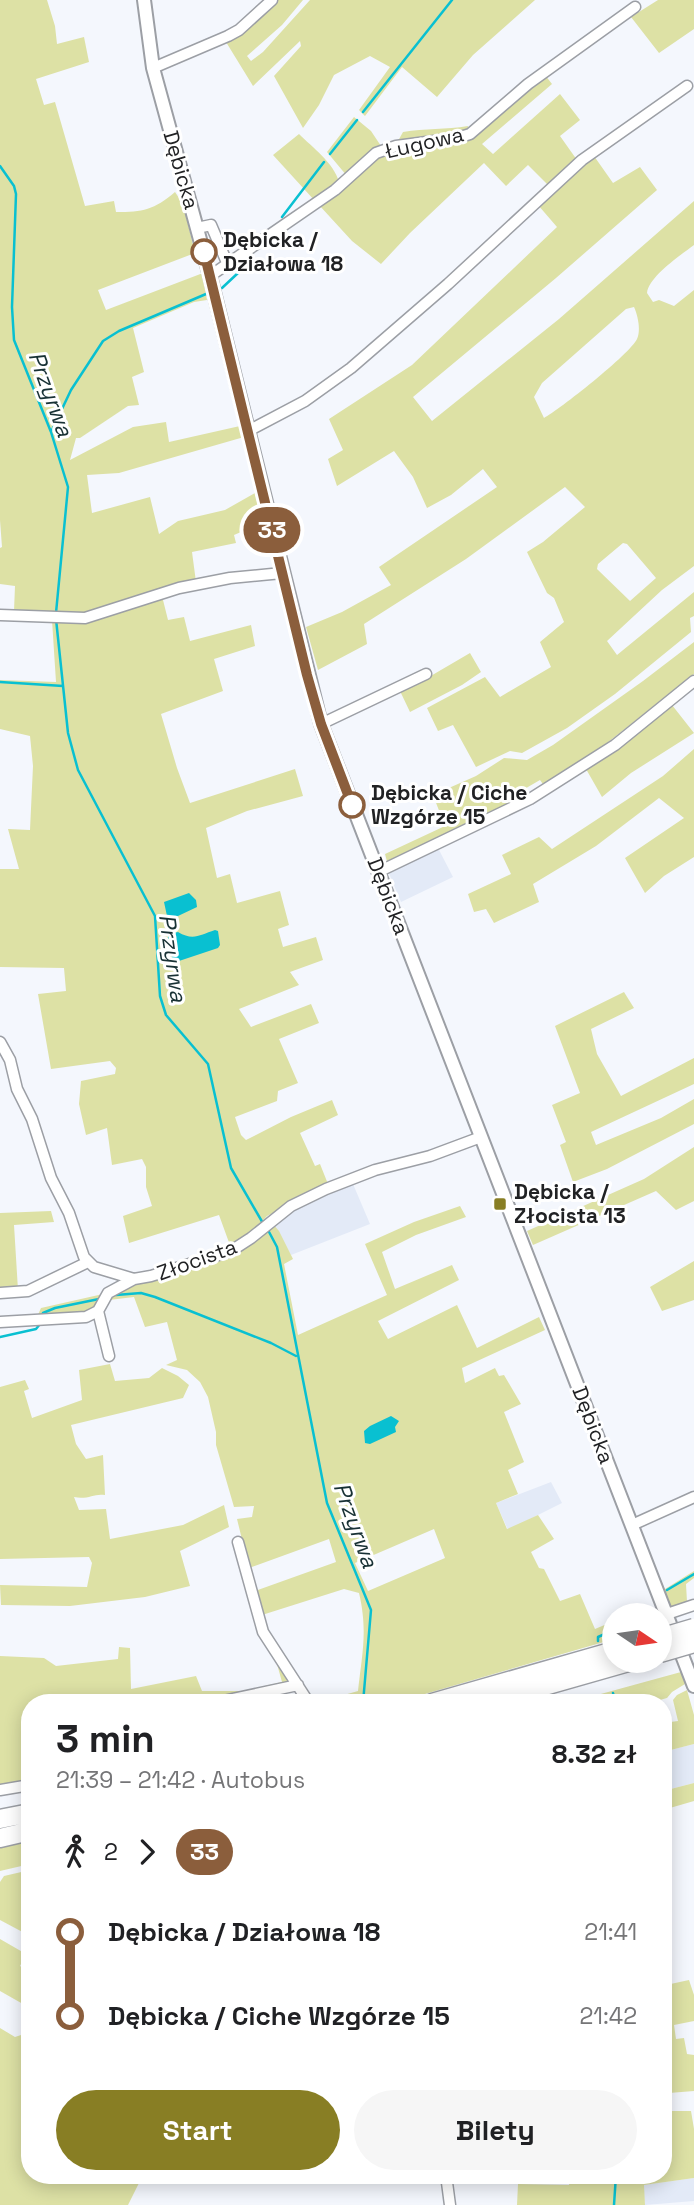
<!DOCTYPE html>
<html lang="pl">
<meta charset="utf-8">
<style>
:root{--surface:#fff;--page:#f6f6f6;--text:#202124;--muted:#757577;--accent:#887e24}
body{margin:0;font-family:"Space Grotesk",sans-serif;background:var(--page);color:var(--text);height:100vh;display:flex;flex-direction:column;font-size:26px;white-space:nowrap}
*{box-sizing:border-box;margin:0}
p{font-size:23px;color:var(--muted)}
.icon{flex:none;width:38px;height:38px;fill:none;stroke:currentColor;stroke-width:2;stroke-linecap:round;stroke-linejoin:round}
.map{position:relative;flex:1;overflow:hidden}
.details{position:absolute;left:21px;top:1694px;width:651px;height:490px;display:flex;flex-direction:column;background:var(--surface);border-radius:28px;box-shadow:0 4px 18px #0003}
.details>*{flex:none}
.badge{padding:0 14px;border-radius:23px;font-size:24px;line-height:46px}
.needle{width:46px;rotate:103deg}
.controls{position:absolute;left:602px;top:1603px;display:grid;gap:14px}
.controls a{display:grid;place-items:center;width:70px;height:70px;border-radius:50%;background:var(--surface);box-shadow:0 4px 18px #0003;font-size:35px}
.map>.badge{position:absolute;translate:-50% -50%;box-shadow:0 0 0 4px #fff}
.legs{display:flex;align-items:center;gap:10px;height:77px;padding:0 35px;font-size:23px}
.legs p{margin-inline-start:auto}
.summary{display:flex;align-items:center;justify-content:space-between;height:119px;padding:0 35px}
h1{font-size:38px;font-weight:700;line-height:52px}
.action{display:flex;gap:14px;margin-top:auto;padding:14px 35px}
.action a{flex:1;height:80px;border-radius:42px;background:var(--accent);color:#fff;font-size:28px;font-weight:700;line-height:80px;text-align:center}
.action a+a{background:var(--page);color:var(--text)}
ul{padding:0 35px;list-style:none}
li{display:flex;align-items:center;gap:24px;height:84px;font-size:26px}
li i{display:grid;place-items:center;width:10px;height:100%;margin:0 9px;background:currentColor}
li i::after{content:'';width:18px;height:18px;margin:-9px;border:5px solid;border-radius:50%;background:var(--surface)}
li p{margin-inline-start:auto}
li:first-child i{background:linear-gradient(#0000 50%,currentColor 0)}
li:last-child i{background:linear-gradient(currentColor 50%,#0000 0)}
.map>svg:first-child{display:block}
</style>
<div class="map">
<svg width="694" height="2205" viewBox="0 0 694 2205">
<rect width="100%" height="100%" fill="#f4f7fd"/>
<path fill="#e3eaf7" d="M 438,848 L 453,877 L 401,902 L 388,871 Z
M 353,1184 L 370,1224 L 291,1255 L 272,1223 L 306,1202 Z
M 551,1482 L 562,1503 L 508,1530 L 496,1503 Z
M 694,1744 L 694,1783 L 663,1791 L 663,1752 Z
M 694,2178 L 694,2201 L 645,2205 L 643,2185 Z"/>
<path fill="#dde1a5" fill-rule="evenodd" d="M 0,0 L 47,0 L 55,26 L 57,44 L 84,37 L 89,62 L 36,79 L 44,105 L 55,102 L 85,206 L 114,201 L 116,212 C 143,212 154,210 175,192 L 183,204 L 195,253 L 98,290 L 106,310 L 203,273 L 207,300 L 194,302 L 133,328 L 144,372 L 132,377 L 139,405 L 128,406 L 80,438 L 76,438 L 70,460 L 133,427 L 166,422 L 169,442 L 240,426 L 244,437 L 119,473 L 87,475 L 92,513 L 150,497 L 159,534 L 178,521 L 225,510 L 255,493 L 262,523 L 234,535 L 236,543 L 192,552 L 196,582 L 80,616 L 14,611 L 15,586 L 0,584 L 0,548 L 2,547 L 0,520 Z
M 277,0 L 303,0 L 282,25 L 247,56 L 251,61 L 263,52 L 310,0 L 535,0 L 473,55 L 437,97 L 402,67 L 365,116 L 359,110 L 390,67 L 370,56 L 334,75 L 319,105 L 303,128 L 274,76 L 301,46 L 300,41 L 253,86 L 226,42 L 260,16 Z
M 658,0 L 694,0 L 694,29 L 659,53 L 631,17 Z
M 545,75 L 552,84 L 482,144 L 493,154 L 560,94 L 580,120 L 560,136 L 577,160 L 556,176 L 549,186 L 528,165 L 506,186 L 484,163 L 410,233 L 381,264 L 352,241 L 319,205 L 382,153 L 401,147 L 448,144 L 471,139 L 505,107 Z
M 354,117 L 371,131 L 381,146 L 347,176 L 327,152 Z
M 468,126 L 467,132 L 398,141 L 403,132 C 425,128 446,130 468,126 Z
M 299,134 C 312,147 334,163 339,182 L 315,201 L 273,155 Z
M 594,156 L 613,183 L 640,167 L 657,190 L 556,278 L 413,397 L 432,421 L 559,319 L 694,201 L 694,245 C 681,255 649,276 647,293 L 653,302 L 659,300 L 674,306 L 694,290 L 694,566 L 662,590 L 607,641 L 617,655 L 694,592 L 694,616 L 690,618 L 691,632 L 615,694 L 567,728 L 522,753 L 510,751 L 476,767 L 453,725 L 438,731 L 427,708 L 485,677 L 500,697 L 551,667 L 540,642 L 564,622 L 554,598 L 547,593 L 527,552 L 543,542 L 585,507 L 565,487 L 466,559 L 364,624 L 367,644 L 318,670 L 306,627 L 342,612 L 391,585 L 379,567 L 497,487 L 483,469 L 451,495 L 427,508 L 413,477 L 394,451 L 337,486 L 328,459 L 343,450 L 329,419 L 412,365 L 557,227 L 538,205 ZM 634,307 C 638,316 641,330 637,339 C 630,354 559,410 544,418 L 534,397 L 542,383 L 626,309 ZM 623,543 L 627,544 L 656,578 L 630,601 L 597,569 L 598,564 Z
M 162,596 L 168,620 L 184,617 L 190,641 L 251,625 L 255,646 L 214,659 L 223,691 L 161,714 L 177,768 L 190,803 L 295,769 L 303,796 L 247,811 L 206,828 L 217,878 L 230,874 L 237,903 L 280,891 L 289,925 L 278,929 L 283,947 L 316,937 L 323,960 L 290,972 L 299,985 L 239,1009 L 251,1027 L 311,1004 L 319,1023 L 279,1039 L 298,1083 L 278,1091 L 277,1101 L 235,1117 L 241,1135 L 246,1140 L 291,1117 L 332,1100 L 338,1115 L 300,1133 L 315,1166 L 320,1164 L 328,1184 L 267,1216 L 243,1241 L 231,1248 L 219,1215 L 129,1243 L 123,1216 L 152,1206 L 146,1187 L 146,1167 L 142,1159 L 112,1165 L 107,1128 L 86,1135 L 79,1104 L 81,1081 L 115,1074 L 116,1068 L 110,1061 L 51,1069 L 38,994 L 66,991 L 64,968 L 0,967 L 0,869 L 19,869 L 8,829 L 30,830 L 33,766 L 30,736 L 0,729 L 0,680 L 56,682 L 52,620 Z
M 694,642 L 694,674 C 644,713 599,752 545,787 L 540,780 L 521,791 L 524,797 L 388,865 L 385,854 L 445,826 L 433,795 L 476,776 L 504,758 L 527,760 L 553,745 L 643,681 Z
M 470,653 L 481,672 L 462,685 L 410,712 L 400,691 L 429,677 Z
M 672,705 L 694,733 L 631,773 L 602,797 L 586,769 Z
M 694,749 L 694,857 L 664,876 L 645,893 L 625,858 L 684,818 L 659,798 L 596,846 L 533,884 L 539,902 L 494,923 L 486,909 L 474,912 L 468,894 L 511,874 L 502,855 L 539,837 L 552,849 L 663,776 Z
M 624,992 L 634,1008 L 591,1029 L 597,1054 L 621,1096 L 694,1058 L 694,1084 L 591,1132 L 596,1145 L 661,1118 L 694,1099 L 694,1124 L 607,1169 L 573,1182 L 560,1145 L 566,1142 L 552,1105 L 580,1093 L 555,1026 Z
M 694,1147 L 694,1201 L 676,1210 L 656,1191 L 533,1245 L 527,1231 L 644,1179 Z
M 460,1206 L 466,1217 L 416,1235 L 382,1252 L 395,1289 L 452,1265 L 459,1280 L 378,1321 L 388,1339 L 457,1305 L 477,1348 L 539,1317 L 545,1330 L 462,1368 L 465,1383 L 495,1368 L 499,1376 L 504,1375 L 521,1404 L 504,1412 L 524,1462 L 508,1470 L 518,1494 L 496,1503 L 507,1529 L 538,1515 L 554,1539 L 531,1552 L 539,1568 L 544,1569 L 560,1601 L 580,1594 L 595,1629 L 614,1621 L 614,1639 L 394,1703 L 316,1703 L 358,1691 C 362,1654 368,1631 359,1593 L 344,1589 L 262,1615 L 255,1591 L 336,1562 L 329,1539 L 249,1568 L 237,1519 L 252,1517 L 254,1506 L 234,1507 L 216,1445 L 216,1432 L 208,1397 L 200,1382 L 187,1370 L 166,1365 L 177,1360 L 167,1322 L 145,1327 L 134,1297 L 109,1300 C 129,1275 181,1273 211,1262 C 232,1254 253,1236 272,1223 L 279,1231 L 293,1259 L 284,1264 L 298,1335 L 387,1295 L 365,1244 L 414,1222 ZM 434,1529 L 445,1558 L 368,1591 L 355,1563 Z
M 51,1211 L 54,1222 L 14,1225 L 18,1290 L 0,1290 L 0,1213 Z
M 694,1261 L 694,1300 L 662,1311 L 650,1287 Z
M 103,1294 L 91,1312 L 37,1317 L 41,1308 Z
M 110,1364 L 115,1381 L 149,1378 L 162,1368 L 178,1376 L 189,1385 L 183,1398 L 71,1425 L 76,1444 L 86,1459 L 103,1455 L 105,1495 C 94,1493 88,1500 74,1497 L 79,1510 L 106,1509 L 110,1539 L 183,1525 L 224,1505 L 229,1527 L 180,1551 L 190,1586 L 145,1597 L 70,1606 L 1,1605 L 0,1585 L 87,1587 L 92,1563 L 89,1557 L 0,1559 L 0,1387 L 25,1380 L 29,1389 L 24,1391 L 32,1418 L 82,1400 L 79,1370 Z
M 694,1571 L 694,1578 L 686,1584 L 687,1602 L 673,1607 L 668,1604 L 662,1588 L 665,1589 Z
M 119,1647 L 130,1648 L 131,1689 L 196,1676 L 202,1691 L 243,1691 L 282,1682 L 277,1664 L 269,1652 L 273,1653 L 290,1679 L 289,1683 L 196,1703 L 30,1703 L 30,1782 L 0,1787 L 0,1656 L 44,1658 L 56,1666 L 118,1659 Z
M 681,1672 L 685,1684 L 672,1692 L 667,1698 L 649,1703 L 568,1703 Z
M 687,1690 L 694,1715 L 694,1744 L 663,1752 L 663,1723 L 678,1721 L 673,1700 L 677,1695 Z
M 694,1783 L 694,1801 L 663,1810 L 663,1791 Z
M 30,1841 L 30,1864 L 0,1871 L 0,1848 Z
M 30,1870 L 30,1936 L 0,1920 L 0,1882 L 4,1876 Z
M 0,1939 L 26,1954 L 20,1966 L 30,1972 L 30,2008 L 0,1991 Z
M 663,1969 L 666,1985 L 689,1980 L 694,1995 L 694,2021 L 674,2025 L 676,2039 L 684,2038 L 687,2054 L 694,2055 L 694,2091 L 669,2093 L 671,2111 L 691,2111 L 694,2129 L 694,2178 L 644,2185 L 645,2205 L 517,2205 L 518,2184 L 569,2185 L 570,2175 L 663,2175 Z
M 0,2028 L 15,2037 L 21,2035 L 30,2040 L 30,2175 L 143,2175 L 128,2205 L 0,2205 Z"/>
<path fill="#09c0d1" d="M 189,893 L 196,900 L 197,907 L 178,916 L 167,916 L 164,902 Z
M 215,930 L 218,931 L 220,945 L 218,948 L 173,963 L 168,937 L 170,934 L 178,932 C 193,941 200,935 215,930 Z
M 391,1416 L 399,1421 L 395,1427 L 396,1432 L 370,1444 L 365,1443 L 364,1431 L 370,1426 Z"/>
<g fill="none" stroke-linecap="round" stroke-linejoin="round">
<path stroke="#09c0d1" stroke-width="2.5" d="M 363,112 L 452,0
M 330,154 L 357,120
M 0,166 L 14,186 L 16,194 L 12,307 L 14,340 L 51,432 L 68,487 L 56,613
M 282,217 L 324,162
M 222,288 L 238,273 L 251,254
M 52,430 L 71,390 L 103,341 L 119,331 L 206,294
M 56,619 L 68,733 L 78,770 L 155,916 L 160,996 L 166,1015 L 208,1064 L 231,1168 L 264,1225
M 0,682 L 63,686
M 268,1230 L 277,1247 L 327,1503 L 371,1610 L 363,1703
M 116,1295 L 141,1293 L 155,1297 L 271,1343 L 296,1356
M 41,1318 L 43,1313 L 55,1308 L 99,1299
M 0,1337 L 36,1329 L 40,1324
M 667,1590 L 694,1574
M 598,1641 L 598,1637 L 614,1630
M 613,1693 L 616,1703
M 614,2205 L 616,2175"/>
<defs>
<path id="minor" d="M 153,68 L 228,36 L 239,30 L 272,0
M 197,228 L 211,225 L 228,265
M 210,276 L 335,190 L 376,153 L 396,146 L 457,138 L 470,134 L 528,84 L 635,7
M 248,431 L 305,401 L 351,368 L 448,284 L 582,160 L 687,86
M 0,615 L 85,618 L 179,588 L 230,578 L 282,573
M 321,724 L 426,674
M 378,872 L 530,799 L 615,745 L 694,681
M 0,1042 L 10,1060 L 17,1089 L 32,1119 L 51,1178 L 69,1213 L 84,1257 L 94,1267 L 134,1279 L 151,1276 L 231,1251 L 251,1238 L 291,1206 L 326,1189 L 375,1170 L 430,1156 L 481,1137
M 0,1293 L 28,1291 L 88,1262
M 98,1311 L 109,1356
M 0,1322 L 86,1317 L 98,1311 L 108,1293 L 134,1279
M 632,1525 L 694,1497
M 238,1542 L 263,1632 L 309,1703
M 667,1614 L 694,1605
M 214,1703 L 298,1685
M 0,1790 L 30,1785
M 446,2175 L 450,2205"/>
<path id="tertiary" d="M 144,0 L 153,68 L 210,276 L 321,724 L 694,1686"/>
<path id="motorway" d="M 432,1703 L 614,1651
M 485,1703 L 632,1661
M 0,1819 L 30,1813
M 0,1838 L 30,1831"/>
</defs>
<use href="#minor" stroke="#9c9fa5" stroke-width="13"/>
<use href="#tertiary" stroke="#9c9fa5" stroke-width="16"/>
<use href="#motorway" stroke="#9c9fa5" stroke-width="21"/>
<use href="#minor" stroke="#fff" stroke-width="10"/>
<use href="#tertiary" stroke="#fff" stroke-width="12"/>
<use href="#motorway" stroke="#fff" stroke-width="18"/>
<defs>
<path id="motorway-bridge" d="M 660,1638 L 694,1628
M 660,1653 L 694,1643"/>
</defs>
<use href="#motorway-bridge" stroke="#9c9fa5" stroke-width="21" stroke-linecap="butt"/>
<use href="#motorway-bridge" stroke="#fff" stroke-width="18"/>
</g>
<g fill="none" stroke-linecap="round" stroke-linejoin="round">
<defs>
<path id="line-1" d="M 204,252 L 307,675 L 321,724 L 352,805"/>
</defs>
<use href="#line-1" stroke="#fff" stroke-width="16"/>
<use href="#line-1" stroke="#8b5e3c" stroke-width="10"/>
</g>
<g fill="#fff" stroke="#8b5e3c" stroke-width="3.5">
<circle cx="204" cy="252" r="12"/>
<circle cx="352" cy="805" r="12"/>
</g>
<rect fill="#887e24" stroke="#fff" stroke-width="2.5" x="493" y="1197" width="14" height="14" rx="3.5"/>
<g text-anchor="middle" stroke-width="6" stroke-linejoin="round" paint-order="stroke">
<g font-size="21" fill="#212224" stroke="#fff">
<text transform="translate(424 143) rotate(-13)" y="7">Ługowa</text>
<text transform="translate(181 170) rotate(74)" y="7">Dębicka</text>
<text transform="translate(388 896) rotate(69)" y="7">Dębicka</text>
<text transform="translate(197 1260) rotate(-20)" y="7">Złocista</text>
<text transform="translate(593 1425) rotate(69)" y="7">Dębicka</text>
</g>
<g font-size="21" font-weight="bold" fill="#212224" stroke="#fff" text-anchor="start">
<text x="223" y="247">Dębicka /<tspan x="223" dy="24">Działowa 18</tspan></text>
<text x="371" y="800">Dębicka / Ciche<tspan x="371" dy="24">Wzgórze 15</tspan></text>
</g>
<g font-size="21" font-weight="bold" fill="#212224" stroke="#fff" text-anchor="start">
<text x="514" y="1199">Dębicka /<tspan x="514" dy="24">Złocista 13</tspan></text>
</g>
<g font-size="23" font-style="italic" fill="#183134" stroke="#fff">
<text transform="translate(51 394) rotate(70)" y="8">Przyrwa</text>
<text transform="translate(173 958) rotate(82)" y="8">Przyrwa</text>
<text transform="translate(356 1525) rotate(70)" y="8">Przyrwa</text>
</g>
</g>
</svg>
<div class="controls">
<a><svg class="needle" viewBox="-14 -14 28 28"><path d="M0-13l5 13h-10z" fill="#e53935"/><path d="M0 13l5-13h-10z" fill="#757577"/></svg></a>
</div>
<b class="badge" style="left:272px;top:530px;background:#8b5e3c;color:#fff">33</b>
<section class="details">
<div class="summary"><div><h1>3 min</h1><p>21:39 – 21:42 · Autobus</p></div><b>8.32 zł</b></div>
<div class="legs"><svg class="icon" aria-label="walk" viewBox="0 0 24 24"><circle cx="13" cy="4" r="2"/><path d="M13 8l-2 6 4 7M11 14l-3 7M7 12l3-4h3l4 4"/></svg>2<svg class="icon" aria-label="forward" viewBox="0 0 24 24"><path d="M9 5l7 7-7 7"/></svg><b class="badge" style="background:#8b5e3c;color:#fff">33</b></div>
<ul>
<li><i style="color:#8b5e3c"></i><b>Dębicka / Działowa 18</b><p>21:41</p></li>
<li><i style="color:#8b5e3c"></i><b>Dębicka / Ciche Wzgórze 15</b><p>21:42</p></li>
</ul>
<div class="action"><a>Start</a><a>Bilety</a></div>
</section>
</div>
